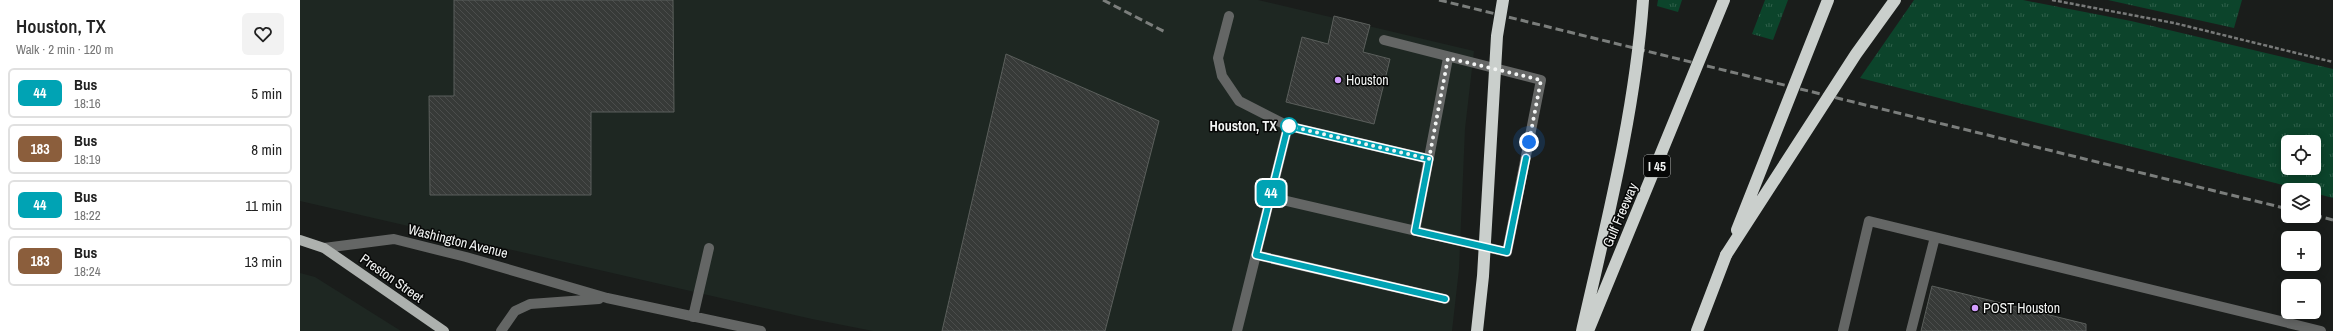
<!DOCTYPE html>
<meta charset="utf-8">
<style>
:root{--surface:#fff;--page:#f2f2f2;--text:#222;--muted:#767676;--line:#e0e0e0}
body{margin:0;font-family:"Archivo Narrow",sans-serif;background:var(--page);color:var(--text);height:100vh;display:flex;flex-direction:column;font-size:15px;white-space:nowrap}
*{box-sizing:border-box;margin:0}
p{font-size:13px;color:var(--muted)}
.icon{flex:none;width:22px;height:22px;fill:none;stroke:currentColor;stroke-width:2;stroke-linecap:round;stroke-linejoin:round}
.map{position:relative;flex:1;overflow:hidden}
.side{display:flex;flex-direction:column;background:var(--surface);width:300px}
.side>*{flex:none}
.badge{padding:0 8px;border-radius:6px;font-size:14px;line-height:26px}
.controls{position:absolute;left:1981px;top:135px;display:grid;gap:8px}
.controls a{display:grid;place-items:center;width:40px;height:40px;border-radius:6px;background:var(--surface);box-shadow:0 2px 10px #0003;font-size:20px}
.you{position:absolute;width:20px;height:20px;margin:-10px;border:3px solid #fff;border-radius:50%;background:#1a73e8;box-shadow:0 0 0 6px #1a73e833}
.map>.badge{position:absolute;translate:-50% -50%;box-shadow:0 0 0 2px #fff}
.round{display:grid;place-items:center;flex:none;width:42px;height:42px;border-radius:6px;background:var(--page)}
.head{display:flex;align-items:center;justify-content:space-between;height:68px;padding:0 16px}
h1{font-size:19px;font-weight:600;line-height:30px}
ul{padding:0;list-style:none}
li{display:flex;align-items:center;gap:12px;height:50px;margin:0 8px 6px;padding:0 8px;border:2px solid var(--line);border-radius:6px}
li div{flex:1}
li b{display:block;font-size:15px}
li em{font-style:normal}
li .badge{min-width:44px;font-weight:700;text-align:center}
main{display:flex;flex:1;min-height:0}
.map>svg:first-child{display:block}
</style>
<main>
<section class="side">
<div class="head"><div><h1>Houston, TX</h1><p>Walk · 2 min · 120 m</p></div><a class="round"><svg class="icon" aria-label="heart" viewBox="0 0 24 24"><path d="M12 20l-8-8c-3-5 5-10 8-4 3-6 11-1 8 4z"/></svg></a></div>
<ul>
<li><span class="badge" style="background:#00a3b4;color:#fff">44</span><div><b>Bus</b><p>18:16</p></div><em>5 min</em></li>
<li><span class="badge" style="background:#8b5e3c;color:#fff">183</span><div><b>Bus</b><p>18:19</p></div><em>8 min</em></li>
<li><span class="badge" style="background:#00a3b4;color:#fff">44</span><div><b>Bus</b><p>18:22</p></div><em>11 min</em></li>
<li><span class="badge" style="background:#8b5e3c;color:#fff">183</span><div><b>Bus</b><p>18:24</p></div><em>13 min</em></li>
</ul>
</section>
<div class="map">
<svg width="2033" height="331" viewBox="0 0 2033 331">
<defs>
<pattern id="grass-tufts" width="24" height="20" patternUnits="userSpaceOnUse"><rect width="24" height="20" fill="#0c442b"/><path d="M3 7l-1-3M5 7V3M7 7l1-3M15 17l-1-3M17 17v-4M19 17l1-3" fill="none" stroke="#30604a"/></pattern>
<pattern id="building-back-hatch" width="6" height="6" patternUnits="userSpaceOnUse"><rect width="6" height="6" fill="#373a38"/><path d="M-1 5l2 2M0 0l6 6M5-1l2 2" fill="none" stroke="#4b4d4c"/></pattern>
</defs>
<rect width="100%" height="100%" fill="#1a1d1b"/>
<path fill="#1e2722" d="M 0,0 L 958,0 L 1174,51 L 1165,129 L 1159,269 L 1152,331 L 573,331 L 512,319 L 0,201 Z
M 0,273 L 15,277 L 101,331 L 0,331 Z"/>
<path fill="url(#grass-tufts)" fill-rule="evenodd" d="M 1358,0 L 1382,0 L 1378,12 L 1357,6 Z
M 1465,0 L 1488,0 L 1473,40 L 1452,34 Z
M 1614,0 L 1723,0 L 1831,21 L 2033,69 L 2033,198 L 2014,193 L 2014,190 L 2003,190 L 1560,78 ZM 1988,142 L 2014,142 L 2014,168 L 1988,168 Z
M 1808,0 L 1942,0 L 1934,28 Z"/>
<path fill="url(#building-back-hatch)" stroke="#5b5f5c" d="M 154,0 L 373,0 L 374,112 L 291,112 L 291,195 L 130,195 L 129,96 L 154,96 Z
M 1034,16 L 1070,25 L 1063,52 L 1090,59 L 1074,124 L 986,102 L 1002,37 L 1028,44 Z
M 706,54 L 859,121 L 805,331 L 642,331 Z
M 1632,286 L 1786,324 L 1786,331 L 1621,331 Z"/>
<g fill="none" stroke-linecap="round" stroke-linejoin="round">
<path stroke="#787a79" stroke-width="2.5" stroke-dasharray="4 2" stroke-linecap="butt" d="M 1752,0 L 1874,23 L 2033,62"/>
<path stroke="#646665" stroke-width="10" d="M 929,16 L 918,58 L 922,76 L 939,101 L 988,126 L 1129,159
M 970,197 L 1207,252 L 1241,80 L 1084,40
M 1115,231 L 1148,58
M 24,248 L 94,239 L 166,257 L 307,298 L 461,331
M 956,255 L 1145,299
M 393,317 L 409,248
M 201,331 L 215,311 L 230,304 L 299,299
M 937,331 L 988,126
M 1543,331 L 1569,221 L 2021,331
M 1611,331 L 1635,237"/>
<path stroke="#adb1ae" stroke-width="10" d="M 0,240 L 24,248 L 144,331"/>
<path stroke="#cacfcc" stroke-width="12" d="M 1397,331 L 1426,255"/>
<path stroke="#7b7e7c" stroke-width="3" stroke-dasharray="8 4" stroke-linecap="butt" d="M 803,0 L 867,33
M 1139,0 L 1988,209
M 2014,215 L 2033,220"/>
<path stroke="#cacfcc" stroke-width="12" d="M 1437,230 L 1528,0
M 1426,255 L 1556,54 L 1595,0
M 1177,331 L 1183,276 L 1197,36 L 1203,0
M 1282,331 C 1307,221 1335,112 1343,0
M 1288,331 L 1424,0"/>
</g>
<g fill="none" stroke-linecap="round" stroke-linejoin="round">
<defs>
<path id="line" d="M 1145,299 L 956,255 L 988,126 L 1129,159 L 1115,231 L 1207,252 L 1226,158"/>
</defs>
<use href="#line" stroke="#fff" stroke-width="9"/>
<use href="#line" stroke="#00a3b4" stroke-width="6"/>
<path stroke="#f2f4f3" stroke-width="4" stroke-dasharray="0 7.2" d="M 989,126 L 1129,159 L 1148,58 L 1241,80 L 1229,142"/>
</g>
<g fill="#d29dfd" stroke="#060706" stroke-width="1.5">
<circle cx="1038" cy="80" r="4"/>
<circle cx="1675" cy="308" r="4"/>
</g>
<circle fill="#fff" stroke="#00a3b4" stroke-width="2" cx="989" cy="126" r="8"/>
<g text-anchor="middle" stroke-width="3" stroke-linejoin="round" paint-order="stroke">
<rect fill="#060706" stroke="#abadac" stroke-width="1" x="1344" y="155" width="26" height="22" rx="3"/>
<g font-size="13" font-weight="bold" fill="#f2f4f3">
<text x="1357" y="171">I 45</text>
</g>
<g font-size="14" fill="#f2f4f3" stroke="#060706" text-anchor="start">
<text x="1046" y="85">Houston</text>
<text x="1683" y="313">POST Houston</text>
</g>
<g font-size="14" font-weight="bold" fill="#f2f4f3" stroke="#060706" text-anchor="end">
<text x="977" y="131">Houston, TX</text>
</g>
<g font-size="14" fill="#f2f4f3" stroke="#060706">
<text transform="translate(1320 215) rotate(-67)" y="5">Gulf Freeway</text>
<text transform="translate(158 241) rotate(14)" y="5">Washington Avenue</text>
<text transform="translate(92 278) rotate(35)" y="5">Preston Street</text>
</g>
</g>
</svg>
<div class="controls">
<a><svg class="icon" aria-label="locate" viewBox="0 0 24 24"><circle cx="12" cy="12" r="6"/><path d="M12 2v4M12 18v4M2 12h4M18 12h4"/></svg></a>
<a><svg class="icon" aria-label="layers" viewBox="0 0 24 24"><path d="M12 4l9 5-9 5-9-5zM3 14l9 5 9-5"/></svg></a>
<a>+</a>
<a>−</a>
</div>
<div class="you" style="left:1229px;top:142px"></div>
<b class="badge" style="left:971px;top:193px;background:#00a3b4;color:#fff">44</b>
</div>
</main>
